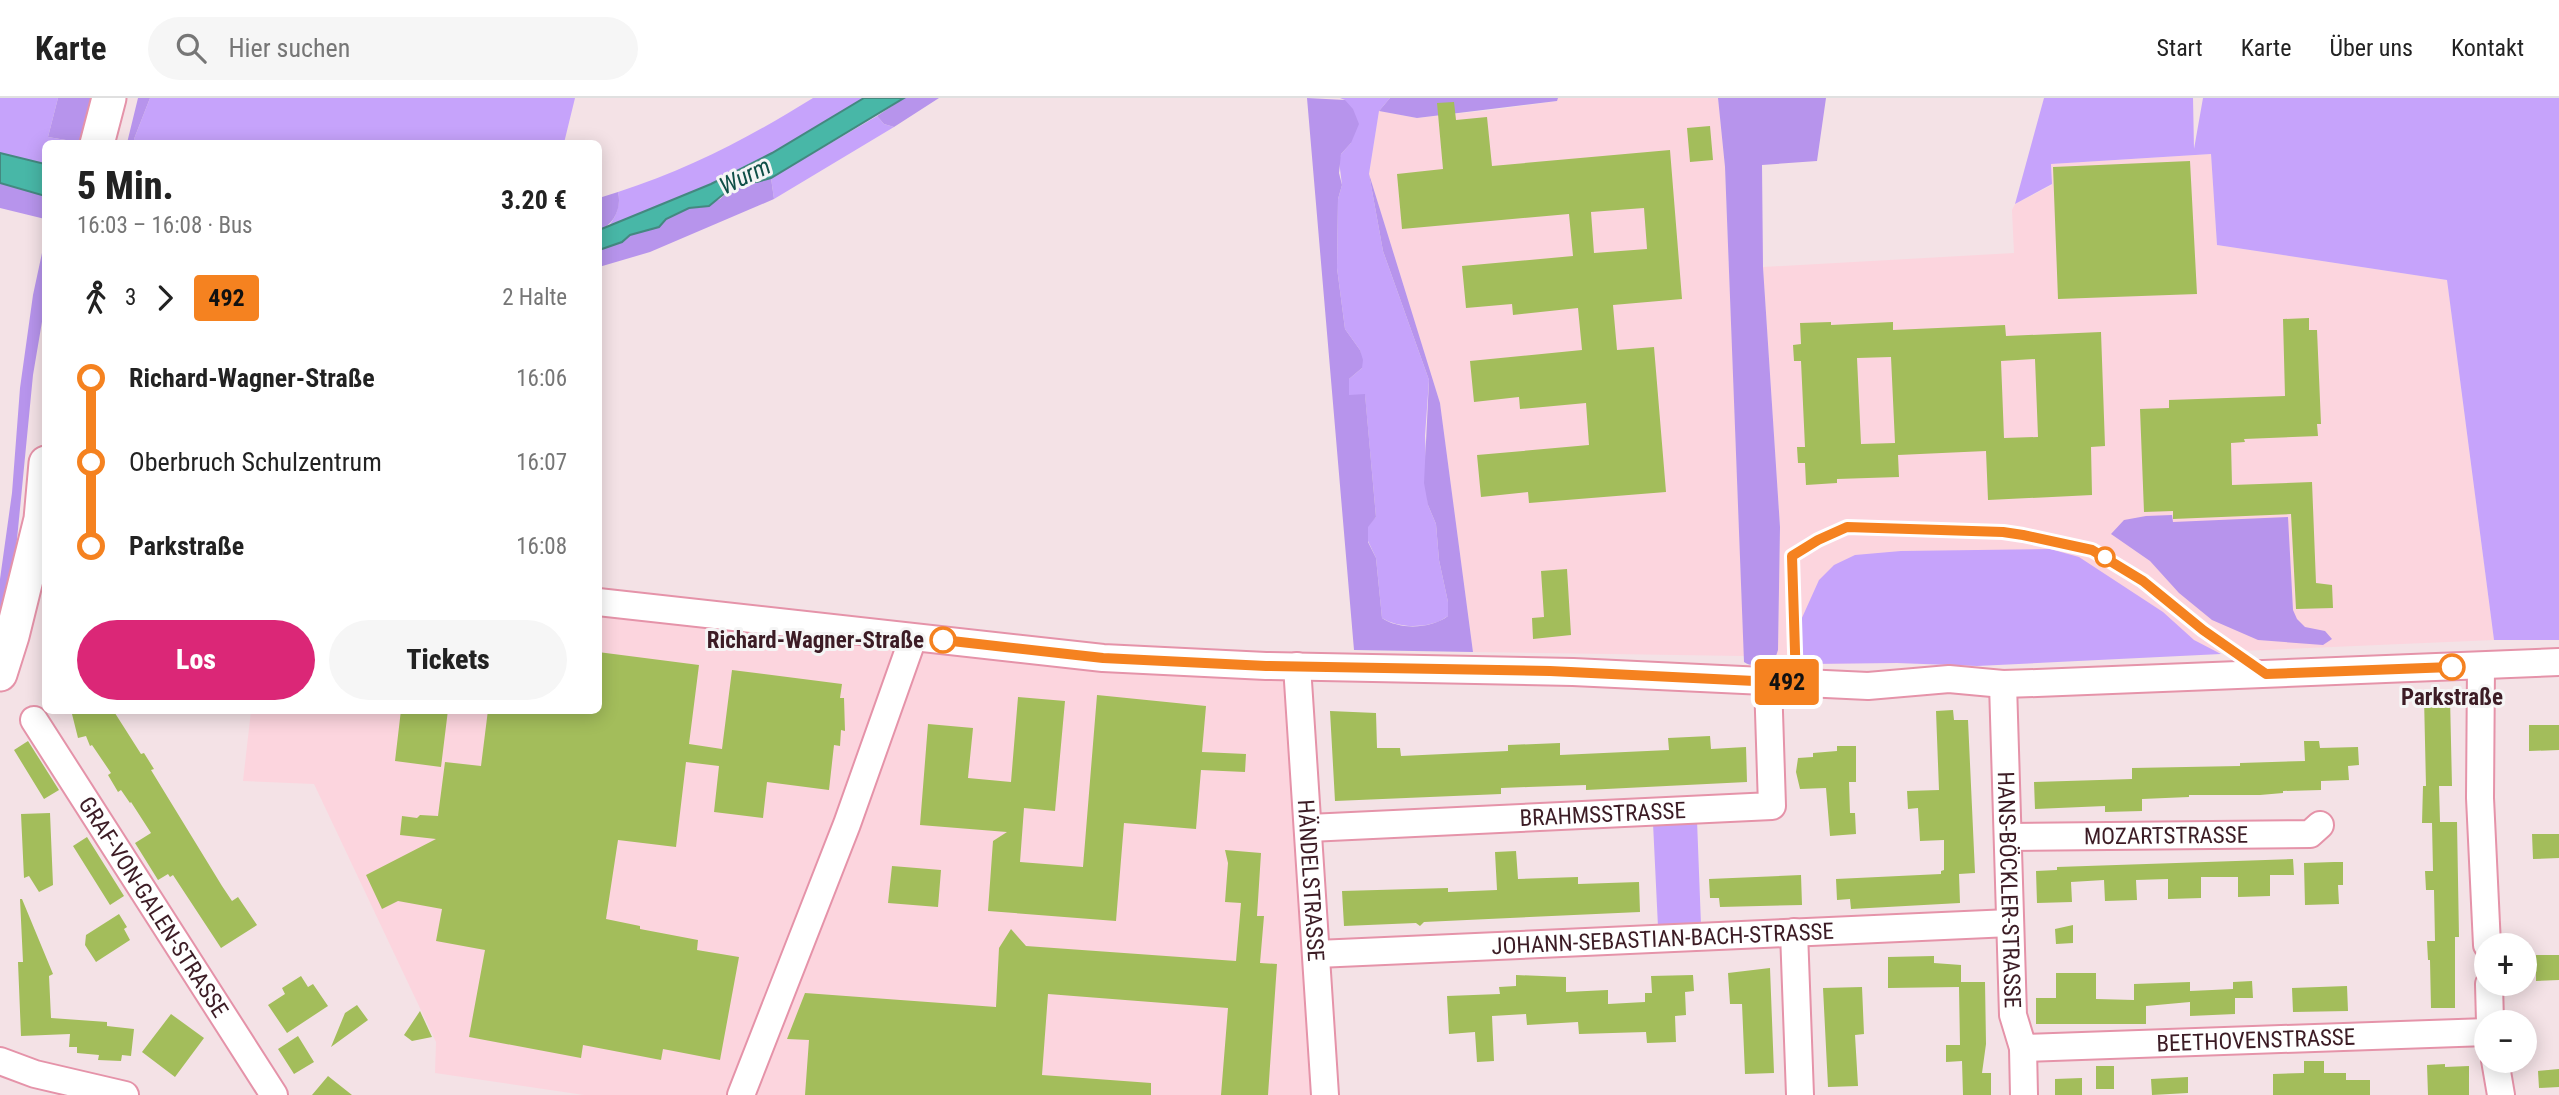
<!DOCTYPE html>
<html lang="de">
<meta charset="utf-8">
<style>
:root{--surface:#fff;--page:#f6f6f6;--text:#222;--muted:#767676;--line:#e0e0e0;--accent:#db2777}
body{margin:0;font-family:"Roboto Condensed",sans-serif;background:var(--page);color:var(--text);height:100vh;display:flex;flex-direction:column;font-size:26px;white-space:nowrap}
*{box-sizing:border-box;margin:0}
p{font-size:23px;color:var(--muted)}
.icon{flex:none;width:38px;height:38px;fill:none;stroke:currentColor;stroke-width:2;stroke-linecap:round;stroke-linejoin:round}
.map{position:relative;flex:1;overflow:hidden}
.panel{position:absolute;left:42px;top:42px;width:560px;height:574px;display:flex;flex-direction:column;background:var(--surface);border-radius:10px;box-shadow:0 4px 18px #0003}
.panel>*{flex:none}
.badge{padding:0 14px;border-radius:5px;font-size:24px;line-height:46px}
.tools{position:absolute;left:2474px;top:835px;display:grid;gap:14px}
.tools a{display:grid;place-items:center;width:63px;height:63px;border-radius:50%;background:var(--surface);box-shadow:0 4px 18px #0003;font-size:35px}
.map>.badge{position:absolute;translate:-50% -50%;box-shadow:0 0 0 4px #fff}
.legs{display:flex;align-items:center;gap:10px;height:77px;padding:0 35px;font-size:23px}
.legs p{margin-inline-start:auto}
.summary{display:flex;align-items:center;justify-content:space-between;height:119px;padding:0 35px}
h1{font-size:38px;font-weight:800;line-height:52px}
.button{display:flex;gap:14px;margin-top:auto;padding:14px 35px}
.button a{flex:1;height:80px;border-radius:42px;background:var(--accent);color:#fff;font-size:28px;font-weight:800;line-height:80px;text-align:center}
.button a+a{background:var(--page);color:var(--text)}
ul{padding:0 35px;list-style:none}
li{display:flex;align-items:center;gap:24px;height:84px;font-size:26px}
li i{display:grid;place-items:center;width:10px;height:100%;margin:0 9px;background:currentColor}
li i::after{content:'';width:18px;height:18px;margin:-9px;border:5px solid;border-radius:50%;background:var(--surface)}
li p{margin-inline-start:auto}
li:first-child i{background:linear-gradient(#0000 50%,currentColor 0)}
li:last-child i{background:linear-gradient(currentColor 50%,#0000 0)}
header{display:flex;align-items:center;gap:42px;box-sizing:border-box;height:98px;padding:0 35px;background:var(--surface);border-bottom:2px solid var(--line)}
header strong{font-size:33px}
nav{display:flex;gap:38px;margin-inline-start:auto;font-size:24px}
.search{width:490px;height:63px;background:var(--page);display:flex;align-items:center;gap:18px;box-sizing:border-box;padding:0 24px;border-radius:38px;color:var(--muted);font-size:26px}
.map>svg:first-child{display:block}
</style>
<header>
<strong>Karte</strong>
<div class="search"><svg class="icon" aria-label="search" viewBox="0 0 24 24"><circle cx="10" cy="10" r="6"/><path d="M15 15l6 6"/></svg>Hier suchen</div>
<nav><a>Start</a><a>Karte</a><a>Über uns</a><a>Kontakt</a></nav>
</header>
<div class="map">
<svg width="2559" height="997" viewBox="0 0 2559 997">
<rect width="100%" height="100%" fill="#f4e2e6"/>
<path fill="#fcd5de" d="M 1558,0 L 1718,0 L 1725,69 L 1744,558 L 1473,554 L 1440,305 L 1369,76 L 1379,13 L 1417,20 L 1500,11 L 1557,3 Z
M 2211,56 L 2217,147 L 2447,182 L 2494,542 L 2055,561 L 1817,566 L 1775,561 L 1778,552 L 1780,429 L 1763,169 L 2014,155 L 2012,112 L 2015,106 L 2052,87 L 2051,66 Z
M 599,516 L 842,544 L 1286,583 L 1316,997 L 584,997 L 435,975 L 436,944 L 314,686 L 243,683 L 251,613 L 598,612 Z"/>
<path fill="#c6a3fb" d="M 0,0 L 58,0 L 48,39 L 83,45 L 46,46 L 45,66 L 0,55 Z
M 150,0 L 575,0 L 564,45 L 135,46 L 134,41 Z
M 813,0 L 864,0 L 772,56 L 711,86 L 608,129 C 616,119 621,107 618,94 C 690,71 750,39 813,0 Z
M 1340,0 L 1390,0 L 1379,13 L 1369,76 L 1383,153 L 1429,282 L 1425,338 L 1428,407 L 1436,426 L 1439,462 L 1448,504 L 1448,518 C 1431,531 1399,531 1382,520 L 1376,460 L 1368,443 L 1367,429 L 1376,419 L 1365,297 L 1349,298 L 1349,281 L 1362,270 L 1360,252 L 1345,231 L 1337,170 L 1338,101 L 1342,87 L 1339,63 L 1341,56 L 1351,45 L 1345,2 Z
M 2044,0 L 2193,0 L 2194,51 L 2203,0 L 2559,0 L 2559,542 L 2494,542 L 2447,182 L 2217,147 L 2211,56 L 2051,66 L 2052,86 L 2015,106 Z
M 877,18 L 884,26 L 894,29 L 774,101 L 771,80 Z
M 2050,451 L 2079,459 L 2163,514 L 2194,542 L 2221,556 L 1977,568 L 1897,565 L 1808,566 L 1802,560 L 1801,522 L 1819,482 L 1834,467 L 1855,457 L 1901,453 Z
M 1697,722 L 1701,827 L 1658,829 L 1653,725 Z"/>
<path fill="#b794ec" d="M 58,0 L 97,0 L 84,45 L 48,39 Z
M 138,0 L 150,0 L 134,41 L 135,45 L 127,45 Z
M 904,0 L 939,0 L 894,29 L 884,26 L 877,18 Z
M 1307,0 L 1345,2 L 1353,11 L 1359,26 L 1351,45 L 1341,56 L 1339,75 L 1342,87 L 1338,101 L 1337,170 L 1345,231 L 1360,252 L 1363,262 L 1362,270 L 1349,281 L 1349,297 L 1365,296 L 1376,419 L 1368,429 L 1368,444 L 1376,460 L 1382,520 C 1399,532 1431,531 1448,518 L 1448,504 L 1439,462 L 1436,426 L 1428,407 L 1424,385 L 1429,282 L 1383,153 L 1369,76 L 1440,305 L 1473,554 L 1354,552 Z
M 1390,0 L 1558,0 L 1557,3 L 1417,20 L 1379,13 Z
M 1718,0 L 1826,0 L 1817,63 L 1762,67 L 1763,169 L 1780,429 L 1778,552 L 1775,561 C 1765,565 1754,571 1744,564 L 1725,69 Z
M 771,80 L 774,101 L 650,154 L 599,169 L 599,152 L 622,144 L 630,137 L 659,129 L 666,121 L 679,114 L 689,110 L 699,110 L 720,101 L 731,90 L 744,84 L 757,84 Z
M 0,85 L 45,98 L 45,121 L 0,110 Z
M 618,94 C 622,110 614,127 599,132 L 599,100 Z
M 45,141 L 45,206 L 33,277 L 15,462 L 0,520 L 0,481 L 12,395 L 20,290 L 33,197 Z
M 2172,417 L 2173,424 L 2288,419 L 2293,512 L 2297,521 L 2305,529 L 2325,533 L 2332,541 L 2323,547 L 2258,542 L 2212,522 L 2179,495 L 2150,463 L 2111,436 L 2124,422 L 2146,418 Z"/>
<path fill="#48b7a7" stroke="#448880" stroke-width="2" d="M 864,0 L 904,0 L 771,80 L 757,84 L 744,84 L 731,90 L 709,108 L 689,110 L 666,121 L 659,129 L 630,137 L 622,144 L 599,152 L 599,132 L 711,86 L 772,55 Z
M 0,55 L 45,66 L 45,98 L 0,85 Z"/>
<path fill="#a3bd5b" fill-rule="evenodd" d="M 1454,4 L 1456,22 L 1487,19 L 1492,68 L 1670,52 L 1682,201 L 1613,207 L 1617,252 L 1654,249 L 1666,394 L 1529,405 L 1528,394 L 1481,399 L 1477,357 L 1589,347 L 1586,305 L 1520,311 L 1519,299 L 1474,304 L 1470,263 L 1582,252 L 1578,210 L 1513,217 L 1512,206 L 1466,210 L 1462,168 L 1573,158 L 1569,116 L 1402,131 L 1397,76 L 1443,71 L 1437,5 ZM 1644,110 L 1647,151 L 1594,155 L 1591,114 Z
M 1710,28 L 1713,62 L 1690,64 L 1687,30 Z
M 2190,63 L 2197,196 L 2058,201 L 2053,69 Z
M 2309,220 L 2309,232 L 2317,232 L 2321,326 L 2317,326 L 2318,338 L 2244,341 L 2245,344 L 2231,345 L 2232,387 L 2312,384 L 2316,485 L 2332,487 L 2333,510 L 2296,511 L 2291,416 L 2173,421 L 2173,413 L 2144,414 L 2140,311 L 2169,310 L 2169,302 L 2285,298 L 2283,221 Z
M 1831,224 L 1831,227 L 1893,224 L 1893,232 L 2005,227 L 2006,238 L 2101,234 L 2105,348 L 2091,349 L 2092,397 L 1988,402 L 1986,353 L 1898,357 L 1899,379 L 1837,381 L 1837,385 L 1806,387 L 1805,365 L 1798,365 L 1797,349 L 1805,349 L 1801,263 L 1794,263 L 1793,247 L 1801,246 L 1800,225 ZM 1891,259 L 1895,345 L 1861,346 L 1857,260 ZM 2035,261 L 2038,339 L 2004,340 L 2001,263 Z
M 1567,471 L 1571,537 L 1533,541 L 1532,520 L 1544,519 L 1541,473 Z
M 598,554 L 699,567 L 689,646 L 722,651 L 732,572 L 842,586 L 840,600 L 844,600 L 845,633 L 841,632 L 840,648 L 834,647 L 829,692 L 767,684 L 763,720 L 714,714 L 719,668 L 686,664 L 676,749 L 618,742 L 606,821 L 640,828 L 640,831 L 698,842 L 697,852 L 739,859 L 720,962 L 663,951 L 661,962 L 583,947 L 581,960 L 469,939 L 485,852 L 436,843 L 442,811 L 398,803 L 382,811 L 366,777 L 436,741 L 400,737 L 402,718 L 417,720 L 420,717 L 438,718 L 445,664 L 481,668 L 488,612 L 598,612 Z
M 1097,597 L 1206,608 L 1202,654 L 1246,656 L 1245,674 L 1201,672 L 1196,731 L 1124,725 L 1116,823 L 988,813 L 993,743 L 1007,734 L 920,727 L 928,626 L 973,630 L 968,680 L 1011,684 L 1018,599 L 1065,603 L 1055,713 L 1024,710 L 1020,764 L 1083,769 Z
M 2424,599 L 2450,599 L 2452,688 L 2439,688 L 2440,724 L 2457,724 L 2459,839 L 2455,839 L 2455,910 L 2431,910 L 2430,862 L 2428,862 L 2427,843 L 2435,843 L 2434,792 L 2426,792 L 2425,773 L 2433,773 L 2432,725 L 2422,725 L 2423,688 L 2426,688 Z
M 71,612 L 113,612 L 141,656 L 144,655 L 154,671 L 151,672 L 222,788 L 232,803 L 238,799 L 257,827 L 221,850 L 173,777 L 170,779 L 168,776 L 158,782 L 135,745 L 151,735 L 131,704 L 130,705 L 121,692 L 118,694 L 108,677 L 111,675 L 92,647 L 90,648 L 86,638 L 78,640 Z
M 401,612 L 448,612 L 441,669 L 395,663 Z
M 1953,612 L 1954,622 L 1968,622 L 1975,775 L 1959,776 L 1960,805 L 1851,811 L 1850,801 L 1837,802 L 1836,781 L 1941,776 L 1941,773 L 1944,772 L 1944,742 L 1920,743 L 1918,710 L 1908,711 L 1907,693 L 1939,692 L 1936,613 Z
M 1330,613 L 1376,615 L 1377,650 L 1400,650 L 1401,658 L 1508,653 L 1508,647 L 1560,645 L 1560,657 L 1669,652 L 1668,640 L 1710,638 L 1711,651 L 1746,649 L 1747,684 L 1586,692 L 1586,687 L 1528,689 L 1501,690 L 1501,696 L 1335,703 Z
M 2529,627 L 2559,627 L 2559,652 L 2529,653 Z
M 28,643 L 59,692 L 44,701 L 14,652 Z
M 2304,643 L 2319,643 L 2320,650 L 2358,649 L 2359,667 L 2348,668 L 2349,682 L 2321,683 L 2321,692 L 2283,693 L 2283,695 L 2260,697 L 2189,697 L 2189,699 L 2142,701 L 2142,713 L 2105,714 L 2105,708 L 2035,711 L 2034,684 L 2132,681 L 2132,670 L 2240,668 L 2240,665 L 2305,663 Z
M 1837,648 L 1856,648 L 1856,684 L 1849,684 L 1850,715 L 1855,715 L 1856,736 L 1830,738 L 1826,690 L 1800,691 L 1796,674 L 1798,660 L 1813,659 L 1813,655 L 1837,653 Z
M 50,715 L 53,787 L 39,794 L 29,778 L 24,780 L 21,716 Z
M 2532,736 L 2559,736 L 2559,760 L 2533,761 Z
M 87,739 L 124,798 L 110,807 L 73,748 Z
M 1225,752 L 1261,755 L 1257,818 L 1264,818 L 1260,865 L 1277,866 L 1268,997 L 1221,997 L 1228,910 L 1048,896 L 1042,977 L 1151,985 L 1151,997 L 805,997 L 809,942 L 787,941 L 805,895 L 996,909 L 999,850 L 1011,831 L 1026,848 L 1236,863 L 1241,805 L 1225,804 L 1228,765 Z
M 1516,753 L 1518,781 L 1578,779 L 1578,786 L 1639,784 L 1640,814 L 1424,824 L 1420,828 L 1416,825 L 1344,828 L 1342,793 L 1448,790 L 1448,794 L 1497,792 L 1495,754 Z
M 2293,761 L 2294,777 L 2270,777 L 2270,798 L 2238,799 L 2238,779 L 2201,779 L 2201,800 L 2168,801 L 2168,781 L 2136,782 L 2137,802 L 2105,803 L 2104,782 L 2071,784 L 2072,804 L 2037,805 L 2036,773 L 2057,772 L 2057,769 Z
M 2334,764 L 2343,764 L 2343,787 L 2338,787 L 2339,806 L 2305,807 L 2304,765 Z
M 892,768 L 941,772 L 938,809 L 888,805 Z
M 1801,777 L 1802,807 L 1720,809 L 1719,800 L 1710,800 L 1709,781 Z
M 20,801 L 22,801 L 53,876 L 49,878 L 51,920 L 107,924 L 107,928 L 134,931 L 131,958 L 122,957 L 121,963 L 98,962 L 99,957 L 77,955 L 77,949 L 69,949 L 70,936 L 21,938 L 18,864 L 23,864 Z
M 119,816 L 127,829 L 124,831 L 130,842 L 96,864 L 85,847 L 86,837 Z
M 2073,827 L 2073,845 L 2056,846 L 2055,831 Z
M 2536,857 L 2559,857 L 2559,882 L 2536,883 Z
M 1934,858 L 1934,865 L 1961,867 L 1961,884 L 1985,884 L 1986,946 L 1982,975 L 1991,975 L 1991,997 L 1963,997 L 1962,963 L 1946,964 L 1946,947 L 1960,947 L 1959,889 L 1888,890 L 1888,859 Z
M 1770,870 L 1774,975 L 1745,976 L 1742,906 L 1730,906 L 1728,875 Z
M 2056,875 L 2096,875 L 2096,901 L 2134,902 L 2134,886 L 2190,884 L 2190,893 L 2212,892 L 2233,891 L 2233,884 L 2252,883 L 2253,900 L 2235,900 L 2235,916 L 2190,918 L 2190,904 L 2146,908 L 2146,926 L 2036,926 L 2036,900 L 2056,900 Z
M 1516,877 L 1566,879 L 1566,894 L 1608,892 L 1608,906 L 1645,904 L 1645,895 L 1652,895 L 1651,878 L 1693,877 L 1694,893 L 1685,894 L 1686,917 L 1675,918 L 1676,944 L 1647,945 L 1646,934 L 1579,936 L 1578,924 L 1527,927 L 1526,916 L 1492,918 L 1494,963 L 1477,964 L 1475,934 L 1449,936 L 1447,898 L 1500,896 L 1499,889 L 1516,888 Z
M 301,878 L 308,889 L 313,886 L 328,908 L 287,935 L 268,907 L 285,896 L 282,890 Z
M 2347,888 L 2348,913 L 2293,914 L 2292,890 Z
M 1862,889 L 1864,936 L 1855,937 L 1858,988 L 1828,989 L 1823,890 Z
M 357,907 L 368,922 L 331,949 L 345,915 Z
M 420,913 L 432,939 L 412,943 L 404,937 Z
M 171,916 L 204,940 L 175,979 L 142,954 Z
M 298,938 L 314,964 L 294,976 L 278,951 Z
M 2304,963 L 2324,963 L 2324,975 L 2346,975 L 2346,982 L 2370,982 L 2370,997 L 2273,997 L 2273,976 L 2304,975 Z
M 2445,966 L 2445,969 L 2469,968 L 2469,997 L 2428,997 L 2427,967 Z
M 2096,968 L 2114,968 L 2114,991 L 2096,991 Z
M 2559,971 L 2559,989 L 2539,990 L 2538,973 Z
M 328,978 L 352,997 L 312,997 Z
M 2188,979 L 2188,995 L 2152,997 L 2151,981 Z
M 2082,980 L 2082,997 L 2055,997 L 2055,981 Z"/>
<g fill="none" stroke-linecap="round" stroke-linejoin="round">
<defs>
<g id="minor">
<path d="M 598,504 L 1103,560 L 1266,568 L 1573,574 L 1868,588 L 1949,581 L 2003,586 L 2037,585 L 2559,564"/>
<path id="s1" d="M 1297,568 L 1325,997"/>
<path d="M 2481,568 L 2480,700 L 2487,847"/>
<path id="s2" d="M 2003,586 L 2013,917 L 2023,950 L 2024,997"/>
<path id="s3" d="M 34,622 L 274,997"/>
<path id="s4" d="M 1309,730 L 1772,708 L 1768,583"/>
<path id="s5" d="M 2008,739 L 2310,736 L 2320,727"/>
<path d="M 1794,834 L 1800,997"/>
<path id="s6" d="M 1317,856 L 2010,825"/>
<path d="M 2489,886 L 2490,924"/>
<path id="s7" d="M 2023,950 L 2487,934"/>
<path d="M 2495,962 L 2501,997"/>
<path d="M 0,963 L 35,976 L 125,997"/>
<path d="M 741,997 L 847,726 L 913,540"/>
</g>
<path id="major" d="M 97,46 L 109,0
M 0,576 L 12,538 L 41,421 L 46,365"/>
</defs>
<use href="#minor" stroke="#e593a9" stroke-width="30"/>
<use href="#major" stroke="#e593a9" stroke-width="37"/>
<use href="#minor" stroke="#fff" stroke-width="26"/>
<use href="#major" stroke="#fff" stroke-width="33"/>
</g>
<g fill="none" stroke-linecap="round" stroke-linejoin="round">
<defs>
<path id="line-1" d="M 943,542 L 1103,560 L 1266,568 L 1550,573 L 1796,585 L 1792,458 L 1818,442 L 1847,429 L 2003,434 L 2023,437 L 2092,452 L 2143,483 L 2203,532 L 2266,576 L 2452,569"/>
</defs>
<use href="#line-1" stroke="#fff" stroke-width="16"/>
<use href="#line-1" stroke="#f58220" stroke-width="10"/>
</g>
<g fill="#fff" stroke="#f58220" stroke-width="3.5">
<circle cx="2105" cy="459" r="9"/>
<circle cx="943" cy="542" r="12"/>
<circle cx="2452" cy="569" r="12"/>
</g>
<g text-anchor="middle" stroke-width="6" stroke-linejoin="round" paint-order="stroke">
<g font-size="23" font-weight="bold" fill="#3c1c25" stroke="#f5f5f5" text-anchor="end">
<text x="924" y="550">Richard-Wagner-Straße</text>
<text x="2452" y="607" text-anchor="middle">Parkstraße</text>
</g>
<g font-size="23" fill="#3c1c25" stroke="#f5f5f5">
<text dy="8" stroke="none"><textPath href="#s4" startOffset="294">BRAHMSSTRASSE</textPath></text>
<text dy="8" stroke="none"><textPath href="#s5" startOffset="158">MOZARTSTRASSE</textPath></text>
<text dy="8" stroke="none"><textPath href="#s1" startOffset="215">HÄNDELSTRASSE</textPath></text>
<text dy="8" stroke="none"><textPath href="#s2" startOffset="206">HANS-BÖCKLER-STRASSE</textPath></text>
<text dy="8" stroke="none"><textPath href="#s3" startOffset="222">GRAF-VON-GALEN-STRASSE</textPath></text>
<text dy="8" stroke="none"><textPath href="#s6" startOffset="346">JOHANN-SEBASTIAN-BACH-STRASSE</textPath></text>
<text dy="8" stroke="none"><textPath href="#s7" startOffset="233">BEETHOVENSTRASSE</textPath></text>
</g>
<g font-size="24" font-style="italic" fill="#0f4f47" stroke="#f5f5f5">
<text transform="translate(745 78) rotate(-26)" y="8">Wurm</text>
</g>
</g>
</svg>
<div class="tools">
<a>+</a>
<a>−</a>
</div>
<b class="badge" style="left:1787px;top:584px;background:#f58220;color:#111">492</b>
<section class="panel">
<div class="summary"><div><h1>5 Min.</h1><p>16:03 – 16:08 · Bus</p></div><b>3.20 €</b></div>
<div class="legs"><svg class="icon" aria-label="walk" viewBox="0 0 24 24"><circle cx="13" cy="4" r="2"/><path d="M13 8l-2 6 4 7M11 14l-3 7M7 12l3-4h3l4 4"/></svg>3<svg class="icon" aria-label="forward" viewBox="0 0 24 24"><path d="M9 5l7 7-7 7"/></svg><b class="badge" style="background:#f58220;color:#111">492</b><p>2 Halte</p></div>
<ul>
<li><i style="color:#f58220"></i><b>Richard-Wagner-Straße</b><p>16:06</p></li>
<li><i style="color:#f58220"></i><span>Oberbruch Schulzentrum</span><p>16:07</p></li>
<li><i style="color:#f58220"></i><b>Parkstraße</b><p>16:08</p></li>
</ul>
<div class="button"><a>Los</a><a>Tickets</a></div>
</section>
</div>
